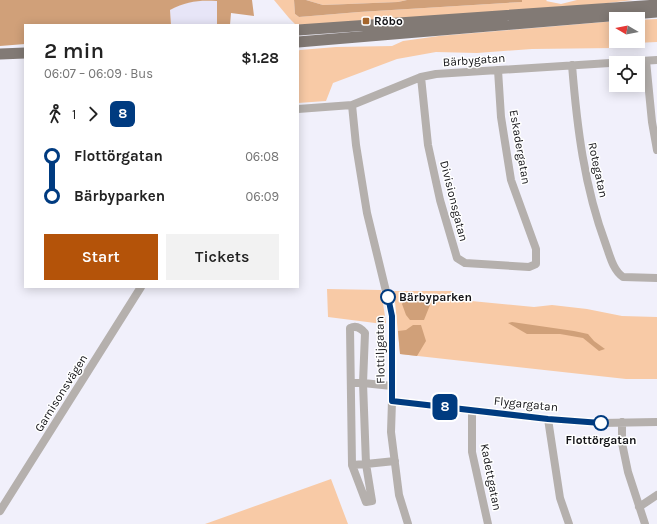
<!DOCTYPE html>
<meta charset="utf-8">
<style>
:root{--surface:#fff;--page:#f2f2f2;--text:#222;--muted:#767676;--accent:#b45309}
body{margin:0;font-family:Karla,sans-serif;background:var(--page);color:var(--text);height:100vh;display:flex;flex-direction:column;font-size:15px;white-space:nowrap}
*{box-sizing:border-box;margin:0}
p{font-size:13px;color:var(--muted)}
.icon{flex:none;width:22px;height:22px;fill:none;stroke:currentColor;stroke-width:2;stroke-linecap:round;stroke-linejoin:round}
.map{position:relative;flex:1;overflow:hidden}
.panel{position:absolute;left:24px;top:24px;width:275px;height:264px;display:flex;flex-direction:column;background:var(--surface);border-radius:0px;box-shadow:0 2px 10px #0003}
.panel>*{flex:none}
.badge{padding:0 8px;border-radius:6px;font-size:14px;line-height:26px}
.needle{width:26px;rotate:280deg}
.fabs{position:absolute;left:609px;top:12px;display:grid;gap:8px}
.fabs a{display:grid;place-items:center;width:36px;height:36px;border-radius:0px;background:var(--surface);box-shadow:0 2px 10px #0003;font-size:20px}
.map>.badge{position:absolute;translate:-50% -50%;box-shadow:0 0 0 2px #fff}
.legs{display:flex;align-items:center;gap:6px;height:44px;padding:0 20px;font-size:13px}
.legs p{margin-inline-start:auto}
.overview{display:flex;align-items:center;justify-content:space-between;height:68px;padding:0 20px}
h1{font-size:22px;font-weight:600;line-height:30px}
.action{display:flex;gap:8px;margin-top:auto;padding:8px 20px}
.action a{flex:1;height:46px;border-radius:0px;background:var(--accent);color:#fff;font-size:16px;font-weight:600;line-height:46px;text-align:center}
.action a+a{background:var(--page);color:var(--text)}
ul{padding:0 20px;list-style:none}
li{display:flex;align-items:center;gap:14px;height:40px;font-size:15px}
li i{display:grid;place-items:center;width:6px;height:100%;margin:0 5px;background:currentColor}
li i::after{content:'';width:10px;height:10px;margin:-5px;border:3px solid;border-radius:50%;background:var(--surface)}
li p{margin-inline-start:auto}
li:first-child i{background:linear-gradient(#0000 50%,currentColor 0)}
li:last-child i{background:linear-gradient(currentColor 50%,#0000 0)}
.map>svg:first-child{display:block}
</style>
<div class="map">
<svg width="657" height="524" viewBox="0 0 657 524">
<rect width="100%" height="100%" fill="#f1f0fb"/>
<path fill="#e7e5f7" d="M 194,1 L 218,1 L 217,25 L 171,25 L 170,10 L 180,5 Z"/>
<path fill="#f8caa6" d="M 274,0 L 294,0 L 295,14 L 299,17 L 359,12 L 522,2 L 522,0 L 547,0 L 546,1 L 561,4 L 577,0 L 633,0 C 521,14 409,19 296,25 L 289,18 Z
M 306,0 L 407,0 L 398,2 L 323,5 Z
M 657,19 L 657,42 L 635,43 L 614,48 L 532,49 L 477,53 L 436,52 L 397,59 L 333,83 L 326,101 L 298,103 L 298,51 L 300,50 L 336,47 L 392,46 L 403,41 L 439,36 L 616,21 L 616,41 L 638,41 L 638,20 Z
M 327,289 L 381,290 L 386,323 L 383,324 L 328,317 Z
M 394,291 L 452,291 L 461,300 L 534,307 L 552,305 L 587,309 L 622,316 L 657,317 L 657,379 L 626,379 L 400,354 Z
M 331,479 L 348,524 L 205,524 Z"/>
<path fill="#d0a079" d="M 0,0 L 252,0 L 254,16 L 231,13 L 230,25 L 217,25 L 217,1 C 199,0 187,1 170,10 L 171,25 L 25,25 L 25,44 L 0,46 Z
M 294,0 L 306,0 L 323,5 L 398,2 L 407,0 L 522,0 L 522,2 L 359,12 L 299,17 L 295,14 Z
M 425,297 L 432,300 L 424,320 L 410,320 L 406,315 L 402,304 L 406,298 Z
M 512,322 L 574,331 L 588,334 L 594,341 L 605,349 L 599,351 L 583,338 L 560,334 L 527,334 L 508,323 Z
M 413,325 L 421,325 L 426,341 L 417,356 L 400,354 L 398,331 L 406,330 Z"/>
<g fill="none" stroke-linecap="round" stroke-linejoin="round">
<path stroke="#b5b0ad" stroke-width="8" d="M 646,61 L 652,122 L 657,150
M 572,65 C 577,127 584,186 606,245 C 610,256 613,270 623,277 L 657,278
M 421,77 L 428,145 L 440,200 L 457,258 L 465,263 L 529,267 L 536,264 L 536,249 L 511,180 L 501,117 L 498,70
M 352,105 L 356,145 L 367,213 L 392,316 L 392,401 L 391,432 L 399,495 L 408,524
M 298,109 L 352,105 L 421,77 L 436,74 L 657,60
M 351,383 L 363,383 L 365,333 C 361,328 356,325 350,328 L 352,465 L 366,502 L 372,501 L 366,464 L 395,461
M 392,401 L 548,419 L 601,423 L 657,422
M 472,410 L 472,452 L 488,524
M 548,419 L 560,498 L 569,524
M 622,422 L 622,443 L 628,472 L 645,524
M 352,465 L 366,464 L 363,383 L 392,386
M 639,507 L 657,495
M 0,511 L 141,287"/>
<path stroke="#827a75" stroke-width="11" d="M 298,30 L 657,5
M 298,42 L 657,12
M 0,54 L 25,53"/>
</g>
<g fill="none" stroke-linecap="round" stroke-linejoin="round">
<defs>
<path id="line-1" d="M 388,297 L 392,316 L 392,401 L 548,419 L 601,423"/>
</defs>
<use href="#line-1" stroke="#fff" stroke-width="9"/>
<use href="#line-1" stroke="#003b80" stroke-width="6"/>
</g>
<rect fill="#a4652c" stroke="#fff" stroke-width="1.5" x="362" y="17" width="8" height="8" rx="2"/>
<g fill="#fff" stroke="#003b80" stroke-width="2">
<circle cx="388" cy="297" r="7"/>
<circle cx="601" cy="423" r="7"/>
</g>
<g text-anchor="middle" stroke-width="3" stroke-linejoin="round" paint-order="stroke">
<g font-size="12" font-weight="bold" fill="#121216" stroke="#fff" text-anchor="start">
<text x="374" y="25">Röbo</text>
</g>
<g font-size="12" fill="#121216" stroke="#fff">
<text transform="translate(474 60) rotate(-4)" y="4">Bärbygatan</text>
<text transform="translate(520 147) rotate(80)" y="4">Eskadergatan</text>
<text transform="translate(598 170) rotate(78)" y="4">Rotegatan</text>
<text transform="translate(454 201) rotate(76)" y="4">Divisionsgatan</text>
<text transform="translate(380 350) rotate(-91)" y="4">Flottiljgatan</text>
<text transform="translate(61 393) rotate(-58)" y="4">Garnisonsvägen</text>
<text transform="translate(526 404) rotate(6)" y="4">Flygargatan</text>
<text transform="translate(491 477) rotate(79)" y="4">Kadettgatan</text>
</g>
<g font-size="12" font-weight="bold" fill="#121216" stroke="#fff" text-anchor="start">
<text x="399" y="301">Bärbyparken</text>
<text x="601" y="444" text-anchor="middle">Flottörgatan</text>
</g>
</g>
</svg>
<div class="fabs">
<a><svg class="needle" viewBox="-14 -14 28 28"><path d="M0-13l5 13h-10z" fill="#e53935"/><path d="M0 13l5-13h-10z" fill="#767676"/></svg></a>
<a><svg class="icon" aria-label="locate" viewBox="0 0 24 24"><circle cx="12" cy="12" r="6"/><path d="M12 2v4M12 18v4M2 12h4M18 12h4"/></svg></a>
</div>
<b class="badge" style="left:445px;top:407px;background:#003b80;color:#fff">8</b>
<section class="panel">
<div class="overview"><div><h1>2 min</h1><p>06:07 – 06:09 · Bus</p></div><b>$1.28</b></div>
<div class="legs"><svg class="icon" aria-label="walk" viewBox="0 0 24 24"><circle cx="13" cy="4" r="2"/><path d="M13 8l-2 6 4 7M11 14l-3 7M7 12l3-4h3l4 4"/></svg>1<svg class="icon" aria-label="forward" viewBox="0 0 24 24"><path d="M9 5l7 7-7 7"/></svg><b class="badge" style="background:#003b80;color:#fff">8</b></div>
<ul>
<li><i style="color:#003b80"></i><b>Flottörgatan</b><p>06:08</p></li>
<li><i style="color:#003b80"></i><b>Bärbyparken</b><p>06:09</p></li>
</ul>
<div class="action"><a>Start</a><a>Tickets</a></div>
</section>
</div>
